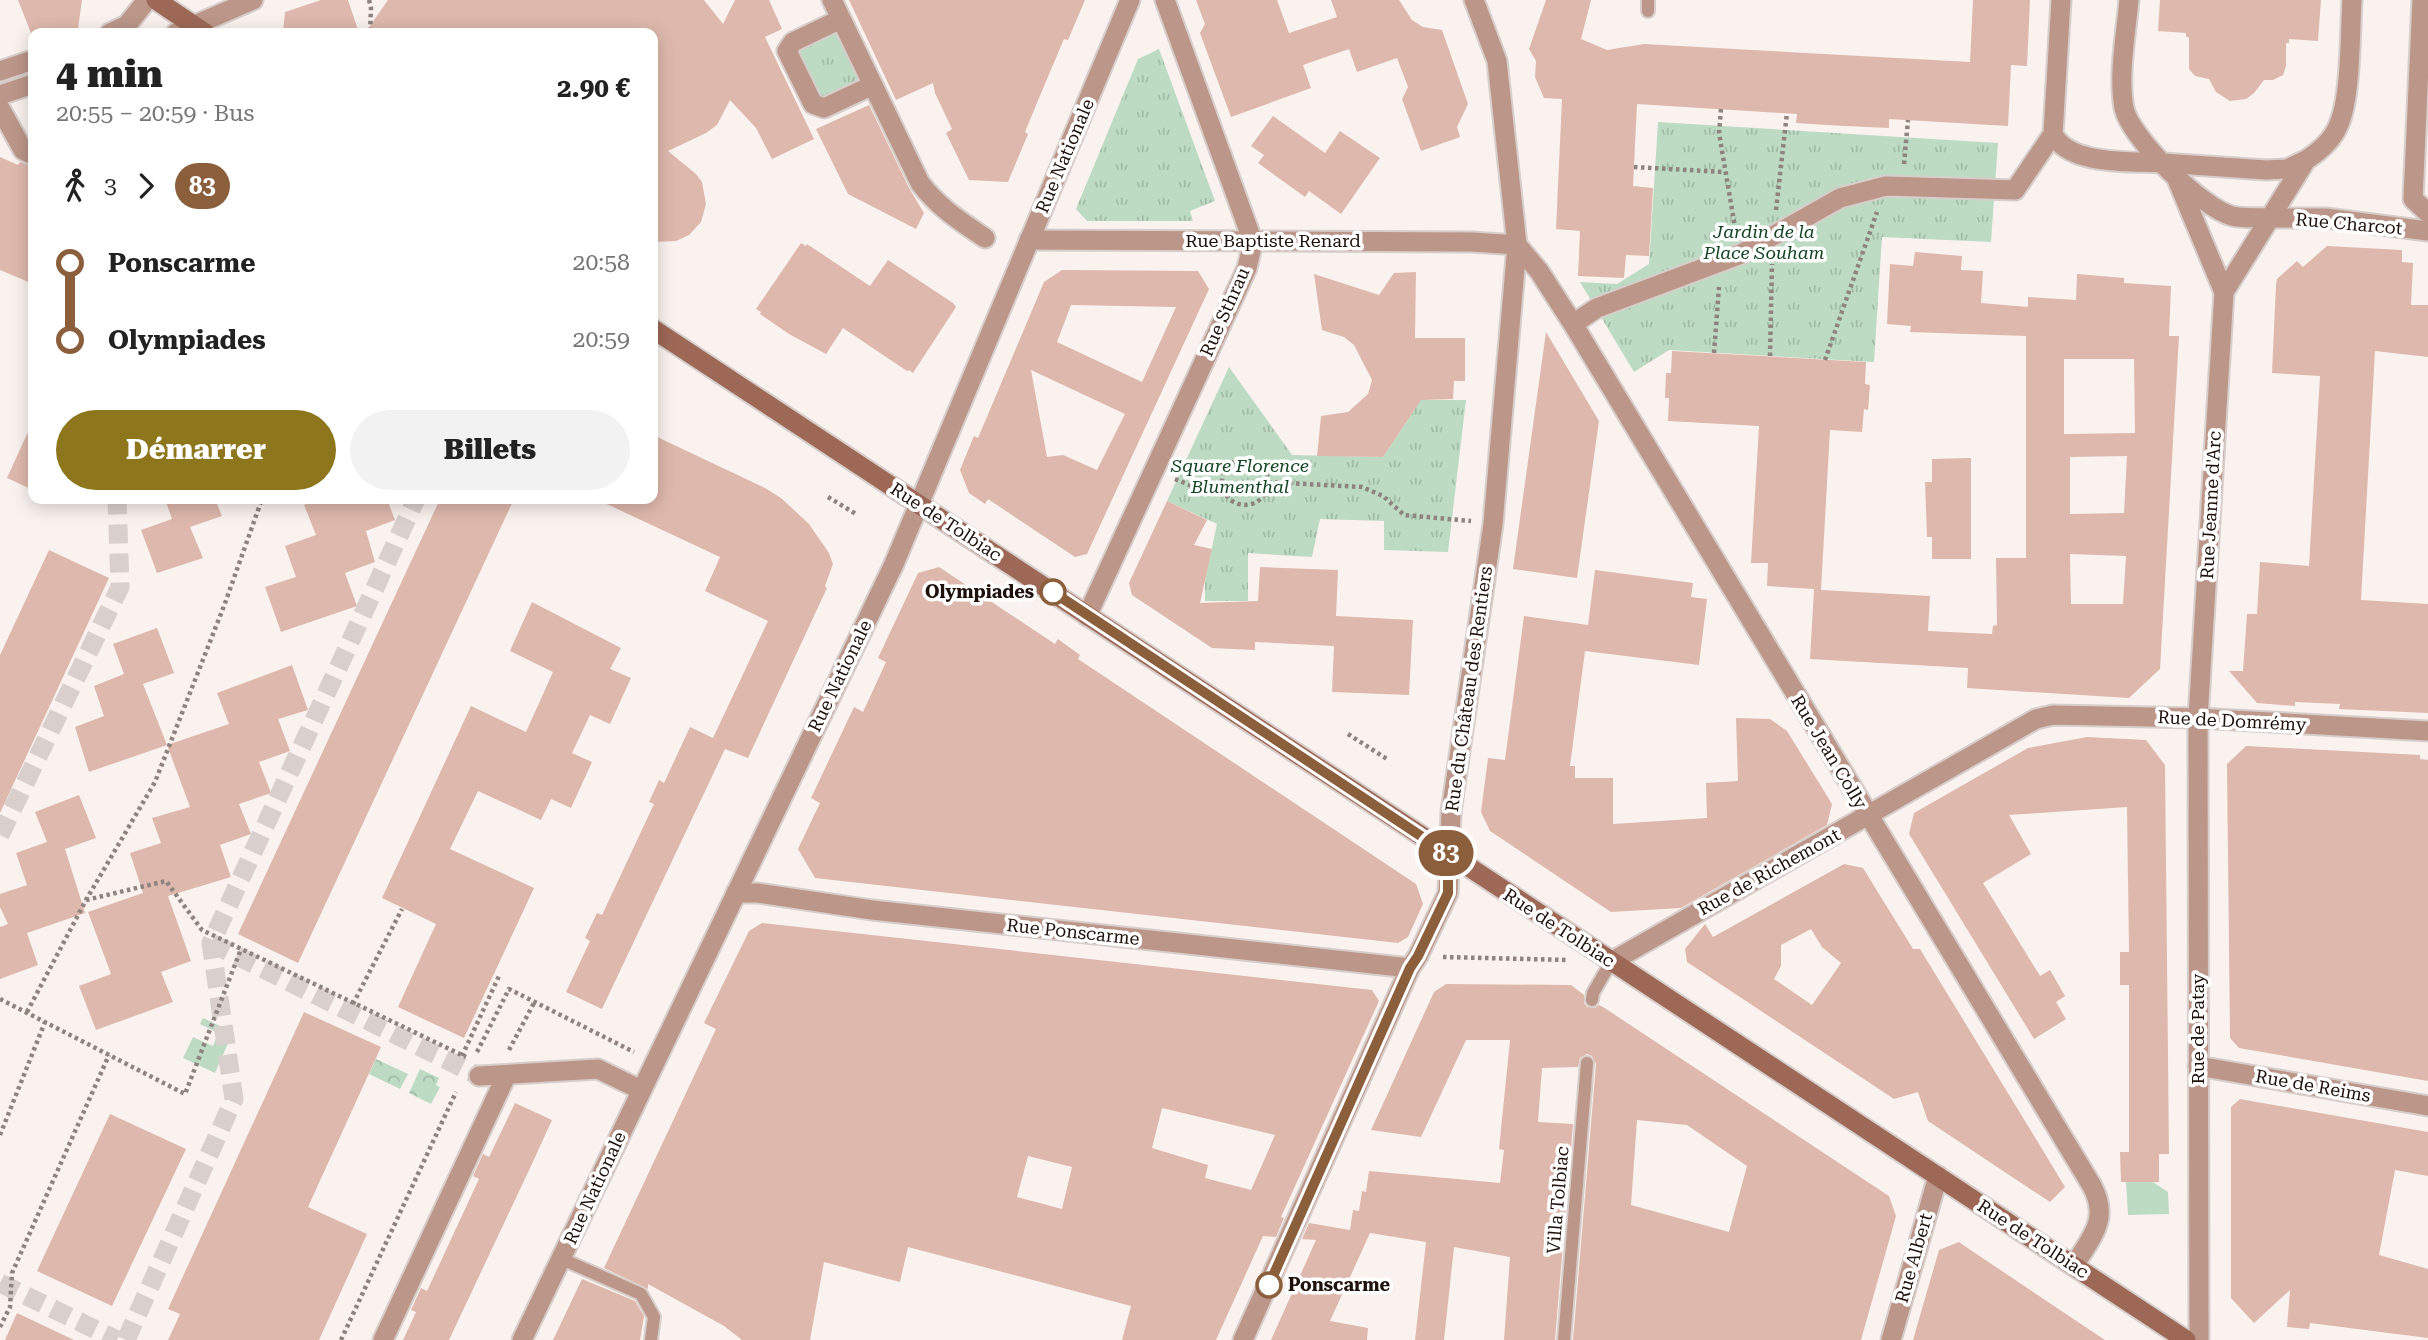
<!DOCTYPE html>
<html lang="fr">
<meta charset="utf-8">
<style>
:root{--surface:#fff;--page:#f2f2f2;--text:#222;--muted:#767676;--accent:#8d761b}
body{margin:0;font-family:"Roboto Serif",serif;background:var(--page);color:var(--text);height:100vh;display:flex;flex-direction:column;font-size:26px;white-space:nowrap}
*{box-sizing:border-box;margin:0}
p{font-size:23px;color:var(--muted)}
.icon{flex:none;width:38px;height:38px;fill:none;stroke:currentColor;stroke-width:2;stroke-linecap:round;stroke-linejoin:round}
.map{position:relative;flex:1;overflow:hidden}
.sheet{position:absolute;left:28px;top:28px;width:630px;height:476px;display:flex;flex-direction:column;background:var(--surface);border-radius:14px;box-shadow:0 4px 18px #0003}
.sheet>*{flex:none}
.badge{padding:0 14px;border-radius:23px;font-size:24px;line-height:46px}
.map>.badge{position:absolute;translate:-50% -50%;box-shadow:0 0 0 4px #fff}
.legs{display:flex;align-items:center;gap:10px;height:77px;padding:0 28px;font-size:23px}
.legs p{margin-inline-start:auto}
.head{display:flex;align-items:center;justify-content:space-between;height:119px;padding:0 28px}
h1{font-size:38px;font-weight:800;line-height:52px}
.action{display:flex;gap:14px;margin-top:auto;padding:14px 28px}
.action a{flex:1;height:80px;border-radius:42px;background:var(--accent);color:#fff;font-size:28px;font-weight:800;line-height:80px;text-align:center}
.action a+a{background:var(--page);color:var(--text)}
ul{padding:0 28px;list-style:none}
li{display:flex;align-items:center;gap:24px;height:77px;font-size:26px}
li i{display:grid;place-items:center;width:10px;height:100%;margin:0 9px;background:currentColor}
li i::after{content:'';width:18px;height:18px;margin:-9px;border:5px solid;border-radius:50%;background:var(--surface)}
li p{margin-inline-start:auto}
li:first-child i{background:linear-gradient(#0000 50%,currentColor 0)}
li:last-child i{background:linear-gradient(currentColor 50%,#0000 0)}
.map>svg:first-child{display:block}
</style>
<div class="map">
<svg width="2428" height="1340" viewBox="0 0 2428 1340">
<defs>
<pattern id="forest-crowns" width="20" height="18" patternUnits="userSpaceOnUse" patternTransform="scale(1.75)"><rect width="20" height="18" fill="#bddbc3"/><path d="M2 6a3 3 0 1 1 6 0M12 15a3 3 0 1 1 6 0" fill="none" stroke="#a2bba6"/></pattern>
<pattern id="park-tufts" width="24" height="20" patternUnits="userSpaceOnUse" patternTransform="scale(1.75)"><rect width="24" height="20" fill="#bddbc3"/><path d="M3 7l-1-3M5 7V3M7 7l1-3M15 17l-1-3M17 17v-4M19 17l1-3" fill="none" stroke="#a2bba6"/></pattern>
</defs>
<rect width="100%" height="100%" fill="#faf2ef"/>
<path fill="#bddbc3" d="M 203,1018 L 233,1032 L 215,1073 L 183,1058 L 193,1037 L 213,1046 L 218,1033 L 200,1024 Z
M 2126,1182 L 2153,1182 L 2168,1192 L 2169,1214 L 2128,1215 Z"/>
<path fill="url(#forest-crowns)" d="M 376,1059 L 408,1074 L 400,1089 L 369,1074 Z
M 420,1069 L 439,1078 L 436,1085 L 440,1087 L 431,1104 L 409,1093 Z"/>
<path fill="url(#park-tufts)" d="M 836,32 L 840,34 L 860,81 L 821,100 L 797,54 L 800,45 Z
M 1159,49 L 1215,201 L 1190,211 L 1193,221 L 1087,221 L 1076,209 L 1138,59 Z
M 1658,122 L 1998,143 L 1991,242 L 1882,237 L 1874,362 L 1669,350 L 1634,372 L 1580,282 L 1617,284 L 1649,264 Z
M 1229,367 L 1292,455 L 1383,457 L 1415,409 L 1415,397 L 1428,400 L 1466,400 L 1448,552 L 1384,550 L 1384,521 L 1320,519 L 1312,557 L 1248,553 L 1248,601 L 1205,601 L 1205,580 L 1217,524 L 1167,501 Z"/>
<path fill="#deb8ac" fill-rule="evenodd" d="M 18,0 L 82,0 L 78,29 L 65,33 L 31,33 Z
M 321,0 L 348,0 L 359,33 L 283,33 L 285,12 Z
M 388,0 L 704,0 L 723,24 L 735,0 L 769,0 L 782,29 L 765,37 L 814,139 L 772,159 L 756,128 L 730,100 L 717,125 L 706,133 L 668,151 L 696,174 L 702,182 L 706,204 L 701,222 L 689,235 L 676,241 L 653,242 L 653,33 L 365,33 Z
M 849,0 L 1085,0 L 1068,40 L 1064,39 L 1039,98 L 1025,132 L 1028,134 L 1008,182 L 969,180 L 946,133 L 952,129 L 935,93 L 933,83 L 896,100 Z
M 1196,0 L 1277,0 L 1289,33 L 1337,17 L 1331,0 L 1399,0 L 1412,20 L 1423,27 L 1442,30 L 1468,104 L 1457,127 L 1460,137 L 1421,151 L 1402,99 L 1408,87 L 1397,58 L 1357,72 L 1349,49 L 1303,65 L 1311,88 L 1231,117 L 1200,33 L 1205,24 Z
M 1546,0 L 1591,0 L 1581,39 L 1607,50 L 1644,44 L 1970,62 L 1973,0 L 2030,0 L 2027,66 L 2011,65 L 2008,126 L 1889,119 L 1889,128 L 1844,126 L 1796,123 L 1797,114 L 1637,104 L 1633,186 L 1653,188 L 1649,256 L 1626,255 L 1624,278 L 1578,276 L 1580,231 L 1556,229 L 1562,99 L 1544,98 L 1535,77 L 1536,61 L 1529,49 Z
M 2160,0 L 2321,0 L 2318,41 L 2289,39 L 2289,43 L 2286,43 L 2286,66 L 2283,75 L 2273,80 L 2264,80 L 2254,93 L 2246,99 L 2230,101 L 2216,92 L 2209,79 L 2195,76 L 2189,69 L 2189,37 L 2186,37 L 2186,33 L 2158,31 Z
M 869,105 L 909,188 L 924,213 L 916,229 L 848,194 L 816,129 Z
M 1273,116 L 1325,153 L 1340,131 L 1380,158 L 1341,214 L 1309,191 L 1305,197 L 1258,163 L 1264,155 L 1251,146 Z
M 0,157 L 18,165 L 20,162 L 33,167 L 33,284 L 0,270 Z
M 801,243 L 806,246 L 807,244 L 870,286 L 888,260 L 953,303 L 956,307 L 913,373 L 909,370 L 907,371 L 843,328 L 826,354 L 789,334 L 760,314 L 761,312 L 756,309 Z
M 2327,246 L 2402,250 L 2402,262 L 2413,263 L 2411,305 L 2428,305 L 2428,357 L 2375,351 L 2361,600 L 2428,604 L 2428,713 L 2339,709 L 2340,704 L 2295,702 L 2295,706 L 2257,703 L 2229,671 L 2243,671 L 2247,614 L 2257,614 L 2260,562 L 2309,566 L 2320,376 L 2272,373 L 2276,285 L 2277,279 L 2297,261 L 2303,267 Z
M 1915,252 L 1962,256 L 1961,270 L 1983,271 L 1981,303 L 2028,307 L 2028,297 L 2076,300 L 2077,274 L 2124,278 L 2124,283 L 2171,286 L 2169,336 L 2179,336 L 2160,669 L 2129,698 L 1967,688 L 1968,668 L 1810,659 L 1814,589 L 1767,586 L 1768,563 L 1751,563 L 1759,426 L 1668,421 L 1669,398 L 1665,398 L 1666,373 L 1671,373 L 1672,351 L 1866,362 L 1865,384 L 1870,385 L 1868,410 L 1864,409 L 1862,432 L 1830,430 L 1821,590 L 1930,596 L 1928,631 L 1992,634 L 1993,626 L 1997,625 L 1996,558 L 2026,558 L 2026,336 L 1910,332 L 1911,326 L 1887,324 L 1890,264 L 1913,266 ZM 2064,359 L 2134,359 L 2135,433 L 2064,434 ZM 2127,456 L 2124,513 L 2070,514 L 2070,457 ZM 2070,554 L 2126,556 L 2123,604 L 2071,604 Z
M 1062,270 L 1198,271 L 1209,289 L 1087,554 L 1075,557 L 988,499 L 985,504 L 969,493 L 960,470 L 974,436 L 978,438 L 1044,282 ZM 1071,305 L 1176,307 L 1142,382 L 1057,342 ZM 1031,370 L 1125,414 L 1097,470 L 1063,455 L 1047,457 Z
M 1416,272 L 1415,338 L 1465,338 L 1465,381 L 1454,381 L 1453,399 L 1421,400 L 1383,457 L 1317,456 L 1321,416 L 1348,412 L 1368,394 L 1372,380 L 1354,345 L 1344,337 L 1322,330 L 1314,274 L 1379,295 L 1394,273 Z
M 1546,332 L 1599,421 L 1577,578 L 1513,569 Z
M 33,421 L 33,490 L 7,478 Z
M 653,435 L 765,488 L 781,498 L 809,524 L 829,553 L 833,564 L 825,586 L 827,588 L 748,758 L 725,749 L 602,1009 L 566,992 L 590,941 L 585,938 L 597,913 L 602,915 L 654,804 L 649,802 L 659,780 L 664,783 L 690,727 L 713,738 L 768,621 L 705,591 L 720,557 L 596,499 L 653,499 Z
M 1971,458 L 1971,559 L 1932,559 L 1932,537 L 1927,537 L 1925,482 L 1932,482 L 1932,459 Z
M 165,499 L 215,499 L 222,516 L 190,527 L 203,558 L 157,573 L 141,530 L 172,519 Z
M 319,499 L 387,499 L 395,520 L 366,531 L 375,562 L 345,573 L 357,606 L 281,632 L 265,587 L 296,577 L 285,546 L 316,535 L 304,505 Z
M 440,499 L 514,499 L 298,963 L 238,934 Z
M 1167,501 L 1207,520 L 1194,545 L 1212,549 L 1200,603 L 1258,601 L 1260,567 L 1338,570 L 1336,616 L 1413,620 L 1409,695 L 1332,692 L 1334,646 L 1255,642 L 1255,650 L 1212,648 L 1132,595 L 1129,583 Z
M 49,550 L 109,578 L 0,813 L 0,655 Z
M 939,567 L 1055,644 L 1058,639 L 1080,655 L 1078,659 L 1416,884 L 1423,904 L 1408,937 L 1398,943 L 815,878 L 798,849 L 820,803 L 811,798 L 854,707 L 863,712 L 886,662 L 878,658 L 918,573 Z
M 1595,570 L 1693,583 L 1691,597 L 1707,599 L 1699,665 L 1585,651 L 1570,766 L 1575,766 L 1575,778 L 1613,778 L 1613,824 L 1707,818 L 1706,783 L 1738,781 L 1736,718 L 1770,719 L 1787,731 L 1832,804 L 1827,825 L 1681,908 L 1611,912 L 1490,831 L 1481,812 L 1488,758 L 1505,760 L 1524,616 L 1588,625 Z
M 532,602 L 621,648 L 610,669 L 631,678 L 610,724 L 590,715 L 572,753 L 592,762 L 571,808 L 551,799 L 541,820 L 478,791 L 450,849 L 534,888 L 464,1038 L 398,1007 L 436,924 L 382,898 L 471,706 L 526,732 L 553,672 L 510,651 Z
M 157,628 L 174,673 L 143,684 L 167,745 L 89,772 L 75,727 L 104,716 L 94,686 L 124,674 L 113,644 Z
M 292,665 L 308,710 L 278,719 L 290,751 L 259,762 L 271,793 L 239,804 L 251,834 L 220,845 L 231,877 L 168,896 L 191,961 L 161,972 L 173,1002 L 96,1030 L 79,986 L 111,974 L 88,912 L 143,893 L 130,853 L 161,843 L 152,818 L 190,807 L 167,745 L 229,724 L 217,693 Z
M 2087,737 L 2146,740 L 2165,765 L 2169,1154 L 2159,1154 L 2159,1182 L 2121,1182 L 2120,1152 L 2129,1152 L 2129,985 L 2120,985 L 2120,952 L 2129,952 L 2127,807 L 2009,815 L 2031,854 L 1983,883 L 2040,976 L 2050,970 L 2065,996 L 2056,1002 L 2066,1019 L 2034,1039 L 1909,834 L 1914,813 L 2028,748 Z
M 2246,746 L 2420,755 L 2420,759 L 2428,760 L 2428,1081 L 2239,1048 L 2230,1038 L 2227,764 Z
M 79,795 L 96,838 L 65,849 L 85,913 L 27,933 L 38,965 L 0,979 L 0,927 L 8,924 L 0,907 L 0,894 L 27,885 L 16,853 L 47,842 L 35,812 Z
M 1844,864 L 1863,868 L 1913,949 L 1920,949 L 2039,1144 L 2065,1187 L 2050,1202 L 1928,1121 L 1918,1092 L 1894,1099 L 1687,962 L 1685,949 L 1705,924 L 1713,937 ZM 1811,929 L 1822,947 L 1841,963 L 1812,1005 L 1774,979 L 1781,966 L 1781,945 Z
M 762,923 L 1372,990 L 1379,1001 L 1281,1217 L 1284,1218 L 1276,1237 L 1263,1236 L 1216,1340 L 1122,1340 L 1131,1306 L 908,1247 L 900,1282 L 824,1262 L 810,1340 L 742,1340 L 724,1326 L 648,1284 L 648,1289 L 604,1268 L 716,1029 L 704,1023 L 749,931 ZM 1162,1108 L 1275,1135 L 1251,1190 L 1205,1178 L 1208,1165 L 1152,1148 ZM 1028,1156 L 1072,1167 L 1062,1209 L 1017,1197 Z
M 1446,984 L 1571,985 L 1584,995 L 1584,1003 L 1587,1007 L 1595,1008 L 1599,1005 L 1603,1007 L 1889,1196 L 1896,1216 L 1861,1340 L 1573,1340 L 1596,1064 L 1592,1056 L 1587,1054 L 1580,1058 L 1578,1067 L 1542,1068 L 1538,1122 L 1573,1124 L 1555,1340 L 1504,1340 L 1510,1257 L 1454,1247 L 1444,1340 L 1415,1340 L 1426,1242 L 1370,1233 L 1330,1321 L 1368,1328 L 1367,1340 L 1271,1340 L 1316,1240 L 1302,1239 L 1309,1223 L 1350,1230 L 1353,1210 L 1359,1211 L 1362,1191 L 1366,1192 L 1369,1171 L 1500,1183 L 1504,1150 L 1499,1149 L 1510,1040 L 1466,1040 L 1421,1137 L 1371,1130 L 1434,992 ZM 1637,1120 L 1687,1125 L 1747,1166 L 1729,1232 L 1631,1205 Z
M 304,1012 L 381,1047 L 308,1207 L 367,1234 L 319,1340 L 168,1340 L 180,1314 L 168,1309 Z
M 2240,1099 L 2428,1132 L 2428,1176 L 2395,1170 L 2379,1255 L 2428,1269 L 2428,1338 L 2310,1323 L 2309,1329 L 2287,1327 L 2290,1290 L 2254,1323 L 2231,1298 L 2231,1107 Z
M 515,1103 L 552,1120 L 531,1166 L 449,1340 L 403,1340 L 416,1312 L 411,1310 L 421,1288 L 427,1291 L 479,1179 L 473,1176 L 483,1154 L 489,1157 Z
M 110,1114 L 186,1149 L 112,1306 L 37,1271 Z
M 1959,1242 L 1972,1251 L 2105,1340 L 1913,1340 L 1939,1250 Z
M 582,1279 L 635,1301 L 644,1316 L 640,1340 L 553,1340 Z
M 17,1313 L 74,1340 L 5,1340 Z"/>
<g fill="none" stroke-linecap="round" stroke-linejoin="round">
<path stroke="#d9d0cd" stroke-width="19" stroke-dasharray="19 10" stroke-linecap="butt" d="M 0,835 L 120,587 L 117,499
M 211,943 L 479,1076
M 0,1283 L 117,1340
M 126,1340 L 234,1099 L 211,943 L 416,499"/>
<defs>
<path id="service" d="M 1648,11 L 1648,0
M 1592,1000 L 1593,993 L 1611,962
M 562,1259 L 641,1294 L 654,1317 L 651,1340
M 1564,1340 L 1587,1063"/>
<path id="pedestrian" d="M 832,0 L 920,183 C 938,207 960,221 985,238
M 2061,0 L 2053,134 C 2069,166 2132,161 2163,163
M 2422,0 L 2413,199 L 2428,213
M 841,19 L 793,42 L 787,51 L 813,104 L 824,108 L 873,85
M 1029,240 L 1472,242 L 1517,245
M 1579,320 L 1597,308 L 1741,254 L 1840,198 L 1886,186 L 2015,190 L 2053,134"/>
<path id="minor" d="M 110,33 L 127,25 L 147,0
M 176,33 L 253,0
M 0,71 L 33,60
M 0,95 L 33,84
M 0,108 L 23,150 L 33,155
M 2270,218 L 2326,218 L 2428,231
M 1517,245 L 1539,271 L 1573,324 L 2092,1186 C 2110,1220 2091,1237 2074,1266
M 1087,616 L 1247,268 L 1253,242 L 1165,0
M 736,893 L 758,893 L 872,910 L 1410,968
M 1611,962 L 2036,719 L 2053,715 L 2198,718 L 2428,731
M 2198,1066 L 2428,1106
M 479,1076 L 598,1069 L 641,1090
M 383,1340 L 506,1076
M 1243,1340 L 1410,968 L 1418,956 L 1448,893 L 1451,812 L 1493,524 L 1517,245 L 1497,61 L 1474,0
M 1891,1340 L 1938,1176"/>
<path id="tertiary" d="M 2129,0 C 2126,33 2118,76 2124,108 C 2130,138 2202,208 2232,216 C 2243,219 2258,217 2270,218
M 2163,163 L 2266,170 L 2287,169 L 2306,160
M 2176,177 L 2224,292 L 2198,718 L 2199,1340
M 2224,292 L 2306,160 C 2320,151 2333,140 2339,124 C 2351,96 2350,33 2352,0
M 522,1340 L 894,564 L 1130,0"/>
<path id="secondary" d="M 156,0 L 205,33
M 653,329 L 2186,1340"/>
</defs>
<use href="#service" stroke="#d7cecb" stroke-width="16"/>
<use href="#pedestrian" stroke="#d7cecb" stroke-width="23"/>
<use href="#minor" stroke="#d7cecb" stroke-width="23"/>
<use href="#tertiary" stroke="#d7cecb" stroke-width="23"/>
<use href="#secondary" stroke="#d7cecb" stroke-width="23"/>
<path stroke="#8e837f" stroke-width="4.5" stroke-dasharray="3.5 3.5" stroke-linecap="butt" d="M 369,0 L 371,8 L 370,33
M 1721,109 L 1719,133 L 1736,233
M 1904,164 L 1908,120
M 1634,167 L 1724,172
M 1776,210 L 1787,113
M 1714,353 L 1719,287
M 1770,356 L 1772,264
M 1825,360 L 1877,212
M1222 482a23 23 0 1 1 46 0a23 23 0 1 1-46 0Z
M 1175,479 L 1197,488 L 1222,486
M 1268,482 L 1362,487 L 1383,496 L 1404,515 L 1471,521
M 828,497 L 856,514
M 1348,734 L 1387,759
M 86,900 L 166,881 L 202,930 L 466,1057
M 1443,957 L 1568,960
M 0,999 L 185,1094 L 241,949
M 353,1004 L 402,909
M 27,1012 L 86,900 L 155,782 L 224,606 L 262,499
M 509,1050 L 535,1001
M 477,1052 L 509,989 L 634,1052
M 462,1056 L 499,976
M 0,1135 L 45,1022
M 0,1327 L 10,1307 L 12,1273 L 109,1055
M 341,1340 L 456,1092"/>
<use href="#service" stroke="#bb9689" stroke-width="12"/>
<use href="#pedestrian" stroke="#bb9689" stroke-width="19"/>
<use href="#minor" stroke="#bb9689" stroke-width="19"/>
<use href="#tertiary" stroke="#bb9689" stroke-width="19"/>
<use href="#secondary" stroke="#9d6856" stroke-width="19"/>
</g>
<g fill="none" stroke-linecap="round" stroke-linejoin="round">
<defs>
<path id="line-1" d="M 1053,592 L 1448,854 L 1448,893 L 1418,956 L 1410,968 L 1269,1285"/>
</defs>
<use href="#line-1" stroke="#fff" stroke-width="16"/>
<use href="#line-1" stroke="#8b5e3c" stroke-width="10"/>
</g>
<g fill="#fff" stroke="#8b5e3c" stroke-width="3.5">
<circle cx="1053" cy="592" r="12"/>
<circle cx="1269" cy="1285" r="12"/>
</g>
<g text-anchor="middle" stroke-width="7" stroke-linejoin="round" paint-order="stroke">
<g font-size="18" fill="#1e110c" stroke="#fff">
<text transform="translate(1065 156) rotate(-67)" y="6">Rue Nationale</text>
<text transform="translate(2349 224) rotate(5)" y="6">Rue Charcot</text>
<text x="1273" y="247">Rue Baptiste Renard</text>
<text transform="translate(1225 312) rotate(-66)" y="6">Rue Sthrau</text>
<text transform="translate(2211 505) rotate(-87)" y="6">Rue Jeanne d'Arc</text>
<text transform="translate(946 522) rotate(33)" y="6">Rue de Tolbiac</text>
<text transform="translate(840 676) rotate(-64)" y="6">Rue Nationale</text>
<text transform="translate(1469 689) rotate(-82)" y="6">Rue du Château des Rentiers</text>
<text transform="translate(2232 721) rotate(3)" y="6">Rue de Domrémy</text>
<text transform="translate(1829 752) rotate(59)" y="6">Rue Jean Colly</text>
<text transform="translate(1769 872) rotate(-29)" y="6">Rue de Richemont</text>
<text transform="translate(1559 928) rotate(33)" y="6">Rue de Tolbiac</text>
<text transform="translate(1073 932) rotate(6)" y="6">Rue Ponscarme</text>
<text transform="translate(2198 1029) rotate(-90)" y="6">Rue de Patay</text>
<text transform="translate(2313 1086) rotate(10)" y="6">Rue de Reims</text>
<text transform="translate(595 1188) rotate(-65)" y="6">Rue Nationale</text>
<text transform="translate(1558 1200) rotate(-85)" y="6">Villa Tolbiac</text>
<text transform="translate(2033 1239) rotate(33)" y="6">Rue de Tolbiac</text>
<text transform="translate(1914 1258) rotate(-74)" y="6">Rue Albert</text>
</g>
<g font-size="18" font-style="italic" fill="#124422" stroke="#fff">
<text x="1764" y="238">Jardin de la<tspan x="1764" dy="21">Place Souham</tspan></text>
<text x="1240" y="472">Square Florence<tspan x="1240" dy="21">Blumenthal</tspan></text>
</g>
<g font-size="18" font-weight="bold" fill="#1e110c" stroke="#fff" text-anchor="end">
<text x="1034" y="598">Olympiades</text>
<text x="1288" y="1291" text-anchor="start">Ponscarme</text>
</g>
</g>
</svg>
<b class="badge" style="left:1446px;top:853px;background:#8b5e3c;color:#fff">83</b>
<section class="sheet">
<div class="head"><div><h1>4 min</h1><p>20:55 – 20:59 · Bus</p></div><b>2.90 €</b></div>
<div class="legs"><svg class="icon" aria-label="walk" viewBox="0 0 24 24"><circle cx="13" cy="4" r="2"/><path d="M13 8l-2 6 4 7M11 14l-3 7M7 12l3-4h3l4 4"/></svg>3<svg class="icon" aria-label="forward" viewBox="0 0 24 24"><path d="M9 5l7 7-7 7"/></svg><b class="badge" style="background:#8b5e3c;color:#fff">83</b></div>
<ul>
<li><i style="color:#8b5e3c"></i><b>Ponscarme</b><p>20:58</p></li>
<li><i style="color:#8b5e3c"></i><b>Olympiades</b><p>20:59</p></li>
</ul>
<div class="action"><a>Démarrer</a><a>Billets</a></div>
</section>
</div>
